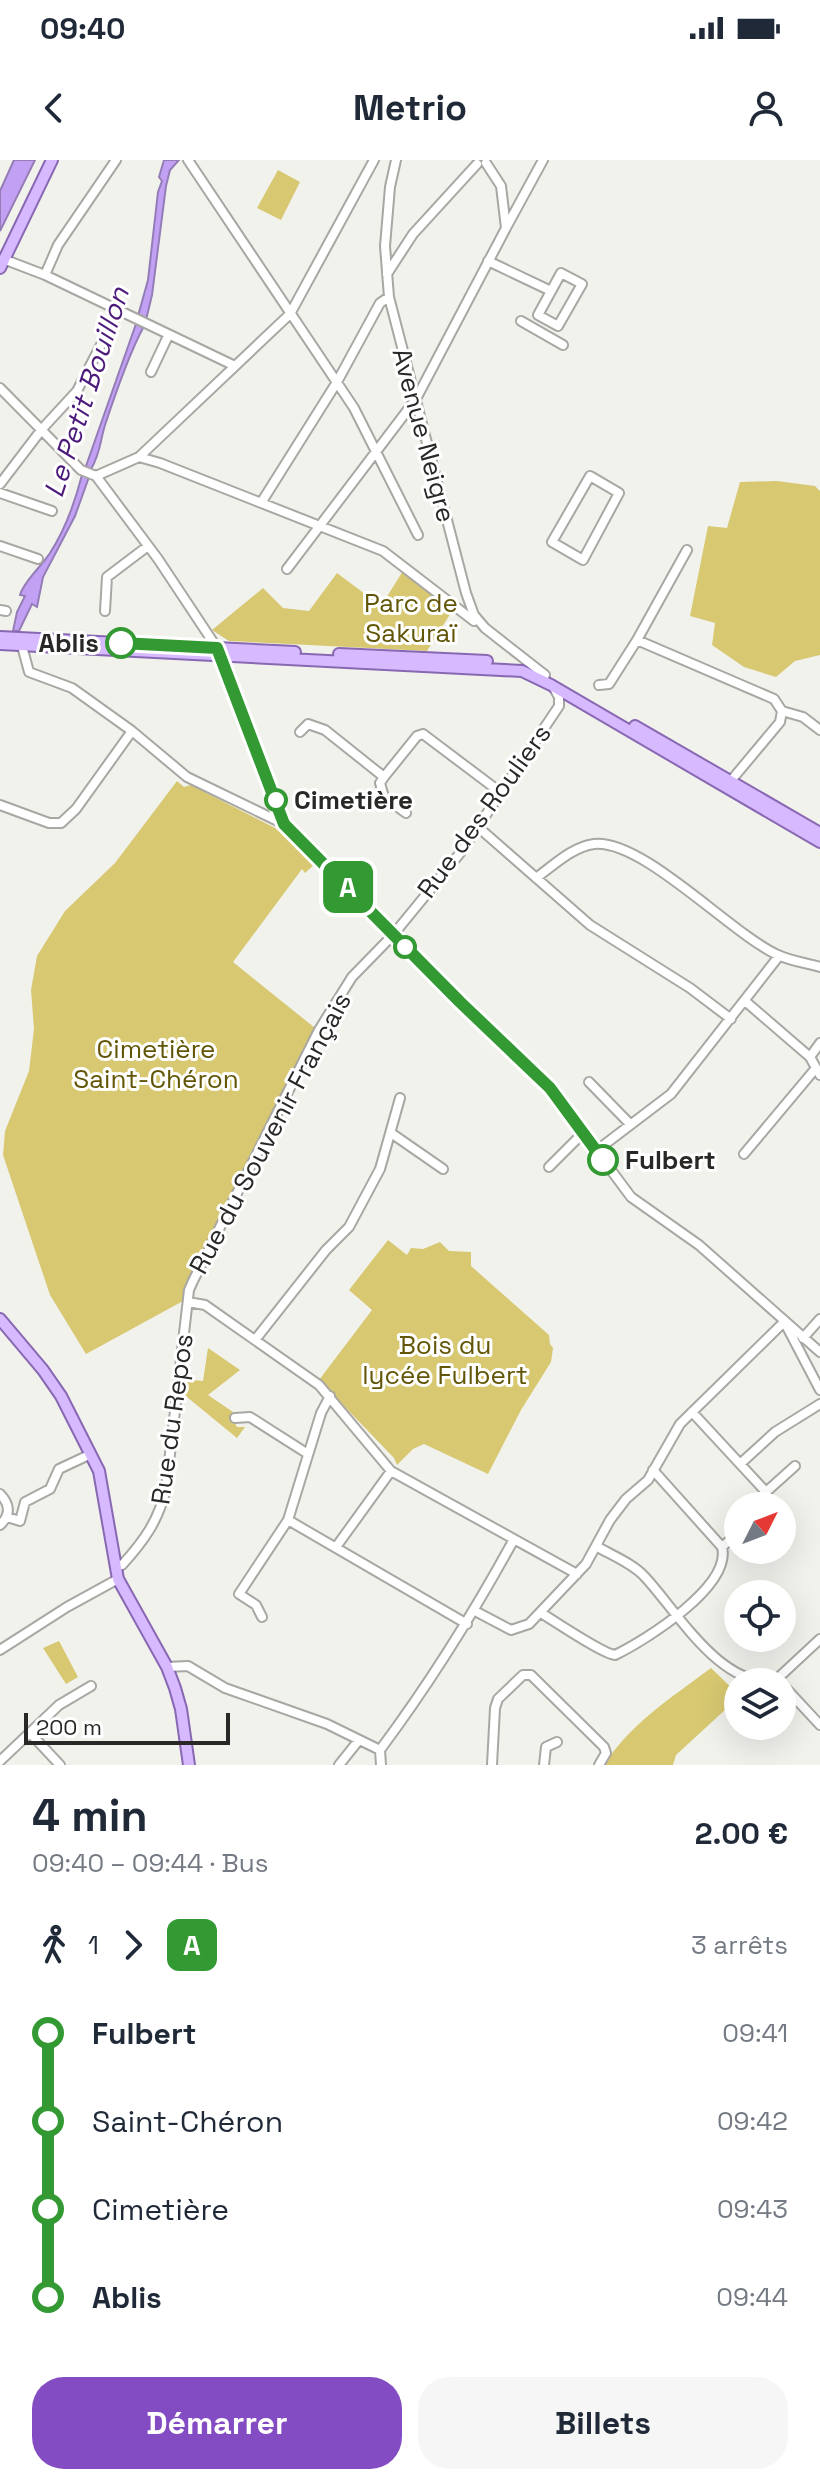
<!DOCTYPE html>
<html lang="fr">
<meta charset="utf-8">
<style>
:root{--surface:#fff;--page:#f6f6f7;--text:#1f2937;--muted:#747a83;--accent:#834cc3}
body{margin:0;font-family:"Space Grotesk",sans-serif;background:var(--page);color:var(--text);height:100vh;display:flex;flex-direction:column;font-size:30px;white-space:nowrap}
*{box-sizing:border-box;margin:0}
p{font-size:26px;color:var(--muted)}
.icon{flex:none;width:44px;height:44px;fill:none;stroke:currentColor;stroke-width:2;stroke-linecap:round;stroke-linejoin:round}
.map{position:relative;height:1605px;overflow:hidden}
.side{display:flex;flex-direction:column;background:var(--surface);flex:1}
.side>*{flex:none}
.badge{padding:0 16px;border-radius:12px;font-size:28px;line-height:52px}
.needle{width:52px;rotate:48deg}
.tools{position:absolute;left:724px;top:1332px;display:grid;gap:16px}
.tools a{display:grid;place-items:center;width:72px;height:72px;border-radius:50%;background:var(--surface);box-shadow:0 8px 32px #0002;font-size:40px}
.scale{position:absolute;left:24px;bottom:20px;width:206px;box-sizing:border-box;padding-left:8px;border:4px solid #292827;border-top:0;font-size:22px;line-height:28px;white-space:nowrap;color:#292827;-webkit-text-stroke:6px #fff;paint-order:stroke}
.map>.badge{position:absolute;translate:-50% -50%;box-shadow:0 0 0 4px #fff}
.legs{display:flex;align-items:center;gap:12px;height:88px;padding:0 32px;font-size:26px}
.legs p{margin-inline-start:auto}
.summary{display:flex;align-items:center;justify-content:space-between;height:136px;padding:0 32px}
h1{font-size:44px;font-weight:700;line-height:60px}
.primary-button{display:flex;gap:16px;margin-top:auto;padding:16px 32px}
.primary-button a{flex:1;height:92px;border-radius:32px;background:var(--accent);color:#fff;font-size:32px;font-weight:700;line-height:92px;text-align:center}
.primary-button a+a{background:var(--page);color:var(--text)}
ul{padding:0 32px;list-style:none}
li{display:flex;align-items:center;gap:28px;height:88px;font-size:30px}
li i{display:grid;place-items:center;width:12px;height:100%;margin:0 10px;background:currentColor}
li i::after{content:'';width:20px;height:20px;margin:-10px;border:6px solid;border-radius:50%;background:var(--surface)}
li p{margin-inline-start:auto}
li:first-child i{background:linear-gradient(#0000 50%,currentColor 0)}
li:last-child i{background:linear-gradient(currentColor 50%,#0000 0)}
.status{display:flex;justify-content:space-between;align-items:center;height:56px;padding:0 40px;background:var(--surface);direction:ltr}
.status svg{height:22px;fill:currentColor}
header{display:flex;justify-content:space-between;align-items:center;height:104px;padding:0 32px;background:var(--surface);font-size:36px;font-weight:700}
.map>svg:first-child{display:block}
</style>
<div class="status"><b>09:40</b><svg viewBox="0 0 49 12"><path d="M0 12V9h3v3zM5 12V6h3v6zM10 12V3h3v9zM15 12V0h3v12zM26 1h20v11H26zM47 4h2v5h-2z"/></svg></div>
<header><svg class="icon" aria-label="back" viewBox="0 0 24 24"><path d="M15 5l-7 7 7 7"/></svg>Metrio<svg class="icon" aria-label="person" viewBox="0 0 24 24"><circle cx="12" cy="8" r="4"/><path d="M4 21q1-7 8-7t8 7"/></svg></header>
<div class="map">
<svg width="820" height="1605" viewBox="0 0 820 1605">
<rect width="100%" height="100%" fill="#f2f2ed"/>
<path fill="#d7c871" d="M 278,10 L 300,22 L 281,60 L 257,48 Z
M 777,321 L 815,326 L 820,331 L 820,495 L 795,501 L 776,517 L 744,507 L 712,485 L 715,463 L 690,456 L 708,366 L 727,368 L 740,322 Z
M 403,411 L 454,448 L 427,491 L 229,481 L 212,470 L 263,428 L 283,448 L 309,451 L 337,413 L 381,446 Z
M 177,621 L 184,627 L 191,625 L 289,675 L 316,703 L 305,713 L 302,709 L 233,802 L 315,868 L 187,1126 L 183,1141 L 86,1194 L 50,1135 L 3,995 L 5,971 L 29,911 L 34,869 L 31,830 L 37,796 L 65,751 L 115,703 Z
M 388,1080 L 407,1095 L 411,1088 L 423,1089 L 440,1082 L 449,1091 L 471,1092 L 471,1106 L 549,1175 L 550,1184 L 553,1188 L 551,1202 L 521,1250 L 488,1314 L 424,1284 L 413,1289 L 397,1305 L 394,1298 L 319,1220 L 372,1150 L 349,1130 Z
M 208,1188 L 240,1210 L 208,1235 L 233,1252 L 231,1256 L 237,1267 L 245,1267 L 237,1278 L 182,1233 L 184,1219 L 203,1221 Z
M 59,1481 L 78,1517 L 66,1524 L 43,1488 Z
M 711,1508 L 738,1534 L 738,1538 L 676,1595 L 673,1605 L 604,1605 C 631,1563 671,1538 711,1508 Z"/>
<path fill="#c2a1f5" stroke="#947db7" stroke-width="2" d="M 14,0 L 35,0 L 0,71 L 0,31 Z
M 164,0 L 179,0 L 170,10 L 166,26 L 152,135 L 146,160 L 138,156 L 148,120 L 158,32 L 162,21 L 159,17 Z
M 136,164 L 143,168 C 129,194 116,232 106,262 C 100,279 101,293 91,309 L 86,306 Z
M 82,315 L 89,317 L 75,356 L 43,417 L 37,447 L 32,444 L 19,471 L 13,471 L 17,452 L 25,436 L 20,435 C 24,421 41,407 50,393 C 65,370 75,342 82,315 Z"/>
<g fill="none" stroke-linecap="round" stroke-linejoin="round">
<defs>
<path id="minor" d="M 188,0 L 354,248 L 418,375
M 396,0 L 390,27 L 385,86 L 389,137 L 466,433 L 474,455 L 485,468 L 545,515
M 507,66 L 543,0
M 3,99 L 45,115 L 235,206
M 488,101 L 551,131
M 561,113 L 582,124 L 558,166 L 538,155 Z
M 387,114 L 413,74 L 477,4
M 45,115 L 58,85 L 116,0
M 521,161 L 563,185
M 151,212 L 168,176
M 0,228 L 81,310 L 96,316 L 158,399 L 217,488 L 284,664
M 139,297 L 290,154 L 374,0
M 96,316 L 139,297 L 160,303 L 383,391 L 474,461
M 590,316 L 619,333 L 583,400 L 552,382 Z
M 0,324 L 42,269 L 77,231 L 119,150
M 0,333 L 52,351
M 261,343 L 337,222 L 380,143 L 389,137
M 0,386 L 38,399
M 287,409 L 416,239 L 506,68 L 501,26 L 486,3
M 0,450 L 6,451
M 105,451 L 107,417 L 148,386
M 637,480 L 687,390
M 22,486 L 29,512 L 72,528 L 132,571 L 187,617 L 284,664 L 460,842 L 550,928 L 631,1037 L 699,1085 L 820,1192
M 599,525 L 609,524 L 637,480 L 774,539 L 782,551 L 780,562 L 729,623
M 782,551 L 803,557 L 820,570
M 300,572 L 308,564 L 325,570 L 384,617 L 417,576 L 423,574 L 500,632
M 384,617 L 380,623 L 384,637 L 406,653
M 0,645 L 49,663 L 61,663 L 76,649 L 132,571
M 478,667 L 590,765 L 690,828 L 731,859
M 536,718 C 554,705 572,687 594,684 C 643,679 731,774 778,795 C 791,801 806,803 820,807
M 745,841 L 810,897 L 820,915
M 810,897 L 820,883
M 589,922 L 630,964
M 391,973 L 443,1009
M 596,991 L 671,934 L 779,796
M 744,994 L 816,908
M 549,1007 L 584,972
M 188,1142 L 205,1145 L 319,1225 L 391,1311 L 577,1414
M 787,1167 L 820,1230
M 803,1178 L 820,1159
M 255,1180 L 326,1090 L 349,1067 L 380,1009 L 400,938
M 692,1252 L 766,1332 L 795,1306
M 235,1258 L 250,1257 L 308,1294
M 740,1304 L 775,1272 L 820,1244
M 653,1310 L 722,1387
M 0,1334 C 10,1344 11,1355 0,1365
M 7,1357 L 20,1361 L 25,1342 L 50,1329 L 59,1309 L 91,1294
M 288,1360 L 467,1464
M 596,1386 C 611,1395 632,1403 644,1416 C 675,1448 723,1533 777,1519
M 336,1387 L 391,1311
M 116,1407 L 122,1405 C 144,1381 159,1360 166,1328 L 189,1130 L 193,1121 L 319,870 L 352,817 L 393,775 L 461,692 L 559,546 L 559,537 L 554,528
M 475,1451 L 511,1470 L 529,1464 L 586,1404 L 610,1360 L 626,1339 L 648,1320 L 680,1264 L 784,1162
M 541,1453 C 556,1462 603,1494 615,1495 C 646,1480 732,1426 722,1387 L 738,1373
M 262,1457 L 256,1445 L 239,1434 L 288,1360 L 321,1253 L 330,1236
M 0,1490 L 67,1447 L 118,1419
M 167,1507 L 188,1506 L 225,1528 L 327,1564 L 380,1590
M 777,1519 L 820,1479
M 782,1524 L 820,1565
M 30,1573 L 60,1605
M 0,1601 L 59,1545 L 91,1526
M 339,1605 L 359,1580
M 381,1605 L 380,1590 C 430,1523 473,1454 513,1381
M 492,1605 L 495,1548 L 498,1539 L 523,1515 L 531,1515 L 604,1587 L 606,1593 L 599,1605
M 544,1605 L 546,1587 L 557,1582"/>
<path id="major" d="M 0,108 L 52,0
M 0,477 L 295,492
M 0,484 L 522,511 L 551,525 L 820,682
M 339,494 L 487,501
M 635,566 L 820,673
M 0,1159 L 43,1210 L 61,1236 L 99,1311 L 118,1419 L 167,1507 L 175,1528 L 181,1549 L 189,1605"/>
</defs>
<use href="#minor" stroke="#a8a7a3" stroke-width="12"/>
<use href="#major" stroke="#8868b2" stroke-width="14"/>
<use href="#minor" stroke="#fff" stroke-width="8"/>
<use href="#major" stroke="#d6b9fe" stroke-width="10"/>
</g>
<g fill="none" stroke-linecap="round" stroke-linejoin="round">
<defs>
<path id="line-1" d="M 121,483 L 217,488 L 284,664 L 460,842 L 550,928 L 603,1000"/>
</defs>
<use href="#line-1" stroke="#fff" stroke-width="18"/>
<use href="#line-1" stroke="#393" stroke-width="12"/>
</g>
<g fill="#fff" stroke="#393" stroke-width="4">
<circle cx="121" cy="483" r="14"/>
<circle cx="276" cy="640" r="10"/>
<circle cx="405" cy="787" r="10"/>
<circle cx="603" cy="1000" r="14"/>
</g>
<g text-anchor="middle" stroke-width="6" stroke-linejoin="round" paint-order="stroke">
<g font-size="26" fill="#292827" stroke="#fff">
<text transform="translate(424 275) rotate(75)" y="9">Avenue Neigre</text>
<text transform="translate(484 651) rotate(-54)" y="9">Rue des Rouliers</text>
<text transform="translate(270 973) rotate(-62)" y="9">Rue du Souvenir Français</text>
<text transform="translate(172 1259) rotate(-82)" y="9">Rue du Repos</text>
</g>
<g font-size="26" fill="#625606" stroke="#fff">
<text x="411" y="452">Parc de<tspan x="411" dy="30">Sakuraï</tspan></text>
<text x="156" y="898">Cimetière<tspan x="156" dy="30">Saint-Chéron</tspan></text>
<text x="445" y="1194">Bois du<tspan x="445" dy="30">lycée Fulbert</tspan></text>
</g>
<g font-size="26" font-weight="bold" fill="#292827" stroke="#fff" text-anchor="start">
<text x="99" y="492" text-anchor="end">Ablis</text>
<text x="294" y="649">Cimetière</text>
<text x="625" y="1009">Fulbert</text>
</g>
<g font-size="28" font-style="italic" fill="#4b1a7a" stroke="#fff">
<text transform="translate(86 232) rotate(-72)" y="10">Le Petit Bouillon</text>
</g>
</g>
</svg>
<div class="tools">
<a><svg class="needle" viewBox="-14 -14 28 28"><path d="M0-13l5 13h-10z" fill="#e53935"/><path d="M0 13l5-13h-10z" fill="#747a83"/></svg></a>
<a><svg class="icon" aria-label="locate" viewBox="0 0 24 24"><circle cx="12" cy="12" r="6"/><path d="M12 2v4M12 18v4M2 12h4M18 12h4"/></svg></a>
<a><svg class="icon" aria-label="layers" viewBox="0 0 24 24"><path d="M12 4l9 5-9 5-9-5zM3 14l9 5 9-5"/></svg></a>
</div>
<div class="scale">200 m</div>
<b class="badge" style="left:348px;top:727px;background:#393;color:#fff">A</b>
</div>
<section class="side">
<div class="summary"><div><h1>4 min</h1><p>09:40 – 09:44 · Bus</p></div><b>2.00 €</b></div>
<div class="legs"><svg class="icon" aria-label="walk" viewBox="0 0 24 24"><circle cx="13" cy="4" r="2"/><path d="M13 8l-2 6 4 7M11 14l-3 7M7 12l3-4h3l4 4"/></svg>1<svg class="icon" aria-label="forward" viewBox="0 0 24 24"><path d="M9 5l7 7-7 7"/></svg><b class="badge" style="background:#393;color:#fff">A</b><p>3 arrêts</p></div>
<ul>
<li><i style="color:#393"></i><b>Fulbert</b><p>09:41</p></li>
<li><i style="color:#393"></i><span>Saint-Chéron</span><p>09:42</p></li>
<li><i style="color:#393"></i><span>Cimetière</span><p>09:43</p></li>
<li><i style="color:#393"></i><b>Ablis</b><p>09:44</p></li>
</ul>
<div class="primary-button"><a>Démarrer</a><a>Billets</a></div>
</section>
